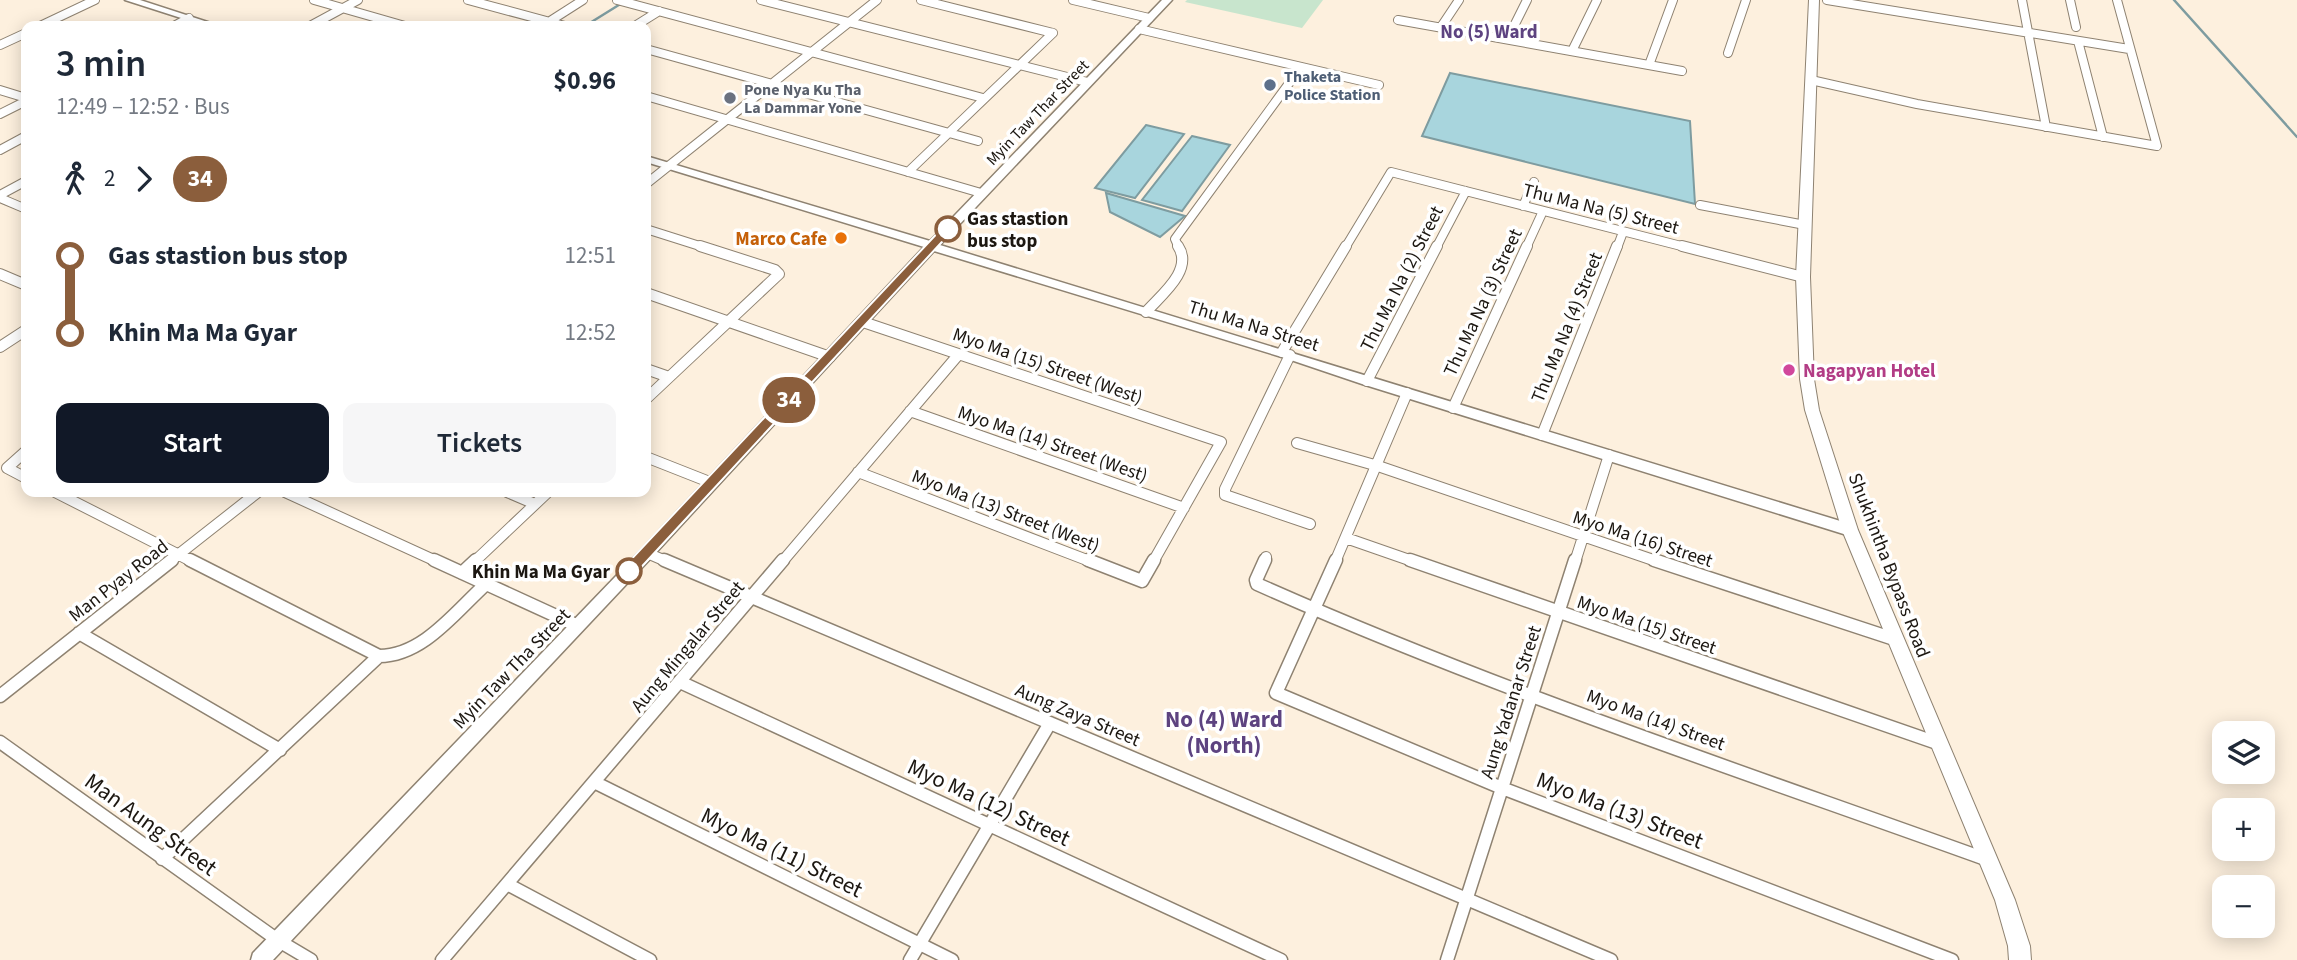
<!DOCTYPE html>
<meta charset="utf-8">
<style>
:root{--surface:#fff;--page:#f6f6f7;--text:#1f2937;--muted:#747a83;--accent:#111827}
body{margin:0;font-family:"Source Sans 3",sans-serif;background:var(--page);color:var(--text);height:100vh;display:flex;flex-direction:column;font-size:26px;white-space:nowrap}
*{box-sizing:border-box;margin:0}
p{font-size:23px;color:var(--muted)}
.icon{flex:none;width:38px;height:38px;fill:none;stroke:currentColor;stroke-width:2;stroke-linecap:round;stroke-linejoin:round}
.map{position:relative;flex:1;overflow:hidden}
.panel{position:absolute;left:21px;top:21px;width:630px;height:476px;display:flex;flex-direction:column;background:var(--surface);border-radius:14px;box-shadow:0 4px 18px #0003}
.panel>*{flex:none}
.badge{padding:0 14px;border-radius:23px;font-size:24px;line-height:46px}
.controls{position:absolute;left:2212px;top:721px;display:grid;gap:14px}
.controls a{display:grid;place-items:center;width:63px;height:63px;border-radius:14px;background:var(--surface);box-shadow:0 4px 18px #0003;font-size:35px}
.map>.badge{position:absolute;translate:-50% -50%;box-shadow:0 0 0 4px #fff}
.legs{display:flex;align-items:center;gap:10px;height:77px;padding:0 35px;font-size:23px}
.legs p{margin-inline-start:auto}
.overview{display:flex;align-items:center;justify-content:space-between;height:119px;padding:0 35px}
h1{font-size:38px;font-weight:600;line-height:52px}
.action{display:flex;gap:14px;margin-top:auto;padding:14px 35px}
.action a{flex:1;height:80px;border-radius:14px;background:var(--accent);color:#fff;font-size:28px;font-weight:600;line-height:80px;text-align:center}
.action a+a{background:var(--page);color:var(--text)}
ul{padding:0 35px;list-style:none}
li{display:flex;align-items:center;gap:24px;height:77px;font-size:26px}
li i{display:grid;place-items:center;width:10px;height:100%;margin:0 9px;background:currentColor}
li i::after{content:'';width:18px;height:18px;margin:-9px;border:5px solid;border-radius:50%;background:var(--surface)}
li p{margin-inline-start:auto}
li:first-child i{background:linear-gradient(#0000 50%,currentColor 0)}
li:last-child i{background:linear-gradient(currentColor 50%,#0000 0)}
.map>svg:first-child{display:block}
</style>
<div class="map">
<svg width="2297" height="960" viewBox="0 0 2297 960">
<rect width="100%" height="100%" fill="#fdf0de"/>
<path fill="#c8e5cd" d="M 1187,0 L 1323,0 L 1302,28 L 1185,2 Z"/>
<path fill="#a8d5dd" stroke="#7e9ca0" stroke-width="2" d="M 1450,73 L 1690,121 L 1695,204 L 1422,136 Z
M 1146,125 L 1184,134 L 1135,198 L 1095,188 Z
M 1192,136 L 1230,145 L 1182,211 L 1142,200 Z
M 1106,193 L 1185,216 L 1160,237 L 1110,212 Z"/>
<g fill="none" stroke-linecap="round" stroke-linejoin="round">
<path stroke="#7e9ca0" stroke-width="2.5" d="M 2174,0 L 2297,137
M 585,26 L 622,3"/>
<defs>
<path id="street-far2" d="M 314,0 L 405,26
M 468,0 L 565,26
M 617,0 L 983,98
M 761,0 L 1087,82
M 921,0 L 1053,33
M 1073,0 L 1149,18
M 1827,0 L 2129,49
M 2022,0 L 2046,127
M 2070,0 L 2076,27
M 1398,20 L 1682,71
M 547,23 L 583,0
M 40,26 L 95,0
M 174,26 L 189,18
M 310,26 L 358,0
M 635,26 L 659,11
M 1441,27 L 1459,0
M 1139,29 L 1379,85
M 1508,38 L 1527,0
M 2078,41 L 2103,137
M 0,45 L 26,33
M 646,49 L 978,141
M 1572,51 L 1597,0
M 1728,53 L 1746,0
M 1649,65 L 1673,0
M 1811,80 L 1917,104 L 2157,146 L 2117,0
M 0,90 L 26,98
M 646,96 L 981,193
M 0,114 L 26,101
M 0,150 L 26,136
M 908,172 L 1053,33
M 646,184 L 877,0
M 0,195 L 26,181
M 0,198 L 26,209
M 1700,205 L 1805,225
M 1523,206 L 1534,182
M 646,229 L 706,248
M 1179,248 L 1175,239 L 1301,67
M 1345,248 L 1391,172 L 1689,248
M 1436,248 L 1466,191
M 1526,248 L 1543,211
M 1617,248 L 1623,232"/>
<path id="street-far1" d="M 1682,246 L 1803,277
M 0,274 L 26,285
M 646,293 L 830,357
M 1146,312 C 1161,295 1194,270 1178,246
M 863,322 L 1221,442 L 1153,562
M 0,347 L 26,330
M 1282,352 L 1346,246
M 1290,355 L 1225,489 L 1225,495 L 1310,524
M 646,369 L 669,377
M 1367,381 L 1437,246
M 646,399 L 779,274 L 775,270 L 700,246
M 1453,408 L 1527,246
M 910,411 L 1184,508
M 1542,435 L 1617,246
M 1297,443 L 1378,466 L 1659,562
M 26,451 L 7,468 L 26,478
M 646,457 L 712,483
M 858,472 L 1092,562
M 55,492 L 193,562
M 285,492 L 438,562
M 507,492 L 535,504
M 1346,538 L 1415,562
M 647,553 L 668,562
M 169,562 L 258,492
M 474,562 L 548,492
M 782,562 L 959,354
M 1264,562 L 1266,557
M 1335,562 L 1407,393
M 1575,562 L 1609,455"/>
<path id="street" d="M 190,560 L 379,656 C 423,656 455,612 486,584
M 434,560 L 578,626
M 664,560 L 1611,960
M 1088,560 L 1142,581 L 1154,560
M 1265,560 L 1256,580 L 1257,584 C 1495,690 1744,772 1988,860
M 1336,560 L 1276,693 L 1502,788 L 1952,960
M 1410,560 L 1937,743
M 1654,560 L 1897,640
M 462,573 L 476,560
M 79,633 L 280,750
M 680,682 L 1281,960
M 0,696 L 172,560
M 0,742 L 279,941 L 311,960
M 594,782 L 952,960
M 162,859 L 379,656
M 507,884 L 650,960
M 442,960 L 783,560
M 910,960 L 1050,723
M 1447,960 L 1575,560"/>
<path id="secondary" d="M 125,0 L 140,0 L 220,26 L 206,26 Z
M 1162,0 L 1172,0 L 940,245 L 1850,524 L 1855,526 L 1857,530 L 1855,534 L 1850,536 L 1362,384 L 1285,358 L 934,251 L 652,557 L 273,960 L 251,960 L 253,953 L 642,549 L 924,247 L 646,162 L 646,156 L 930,241 Z"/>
<path id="primary" d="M 1809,0 L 1819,0 L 1810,277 L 1814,379 L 1819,410 L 1858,530 L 2015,900 L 2030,946 L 2031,960 L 2009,960 L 2008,946 L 1995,900 L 1842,530 L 1805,410 L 1800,379 L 1796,277 Z"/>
</defs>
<use href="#street-far2" stroke="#8e8271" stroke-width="10"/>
<use href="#street-far1" stroke="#8e8271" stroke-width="12"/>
<use href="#street" stroke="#8e8271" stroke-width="15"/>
<use href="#secondary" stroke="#8e8271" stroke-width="3"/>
<use href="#primary" stroke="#8e8271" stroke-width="2"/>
<use href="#street-far2" stroke="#fff" stroke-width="8"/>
<use href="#street-far1" stroke="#fff" stroke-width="10"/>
<use href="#street" stroke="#fff" stroke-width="12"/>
<use href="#secondary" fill="#fff" fill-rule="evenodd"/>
<use href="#primary" fill="#fff" fill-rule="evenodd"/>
</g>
<path fill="#8b5e3c" stroke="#fff" stroke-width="2" d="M 948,225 L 953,229 L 952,231 L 634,575 L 624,575 L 622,571 L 624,567 L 944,226 Z"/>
<circle fill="#5c6f8a" stroke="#fff" stroke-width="2.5" cx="1270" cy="85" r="7"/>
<circle fill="#6b7280" stroke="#fff" stroke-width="2.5" cx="730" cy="98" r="7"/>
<g fill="#fff" stroke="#8b5e3c" stroke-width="3.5">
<circle cx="948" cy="229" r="12"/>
<circle cx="629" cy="571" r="12"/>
</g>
<circle fill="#e8710a" stroke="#fff" stroke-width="2.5" cx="841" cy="238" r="7"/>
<circle fill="#d1479c" stroke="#fff" stroke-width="2.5" cx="1789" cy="370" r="7"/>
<g text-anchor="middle" stroke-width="7" stroke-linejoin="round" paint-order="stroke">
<g font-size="16" font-weight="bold" fill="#4e5e75" stroke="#fff" text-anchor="start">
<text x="1284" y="82">Thaketa<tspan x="1284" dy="18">Police Station</tspan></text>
</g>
<g font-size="16" font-weight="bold" fill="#5b616d" stroke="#fff" text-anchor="start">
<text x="744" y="95">Pone Nya Ku Tha<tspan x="744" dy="18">La Dammar Yone</tspan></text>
</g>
<g font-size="16" fill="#1c1711" stroke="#fff">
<text transform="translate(1037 112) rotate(-46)" y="6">Myin Taw Thar Street</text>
</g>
<g font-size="19" font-weight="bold" fill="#5d4380" stroke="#fff">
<text x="1489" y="38">No (5) Ward</text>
</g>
<g font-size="19" fill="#1c1711" stroke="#fff">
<text transform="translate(1601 208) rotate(14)" y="7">Thu Ma Na (5) Street</text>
<text transform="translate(1401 278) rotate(-63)" y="7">Thu Ma Na (2) Street</text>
<text transform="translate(1482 302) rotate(-65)" y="7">Thu Ma Na (3) Street</text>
<text transform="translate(1254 325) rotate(17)" y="7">Thu Ma Na Street</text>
<text transform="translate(1566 327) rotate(-68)" y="7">Thu Ma Na (4) Street</text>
<text transform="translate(1048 365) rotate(19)" y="7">Myo Ma (15) Street (West)</text>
<text transform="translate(1053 443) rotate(19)" y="7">Myo Ma (14) Street (West)</text>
<text transform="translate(1006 510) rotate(21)" y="7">Myo Ma (13) Street (West)</text>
<text transform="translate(1643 538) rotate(18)" y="7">Myo Ma (16) Street</text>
<text transform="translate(1890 565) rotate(69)" y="7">Shukhintha Bypass Road</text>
<text transform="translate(118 580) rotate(-38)" y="7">Man Pyay Road</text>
<text transform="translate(1647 624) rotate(19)" y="7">Myo Ma (15) Street</text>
<text transform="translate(687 646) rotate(-50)" y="7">Aung Mingalar Street</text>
<text transform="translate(511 668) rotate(-46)" y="7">Myin Taw Tha Street</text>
<text transform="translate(1510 702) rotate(-72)" y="7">Aung Yadanar Street</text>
<text transform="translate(1078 714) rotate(23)" y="7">Aung Zaya Street</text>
<text transform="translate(1656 719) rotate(20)" y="7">Myo Ma (14) Street</text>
</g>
<g font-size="19" font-weight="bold" fill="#1c1711" stroke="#fff" text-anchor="start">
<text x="967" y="225">Gas stastion<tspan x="967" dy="22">bus stop</tspan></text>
<text x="610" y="578" text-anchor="end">Khin Ma Ma Gyar</text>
</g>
<g font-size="19" font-weight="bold" fill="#c56008" stroke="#fff" text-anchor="end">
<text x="827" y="245">Marco Cafe</text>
</g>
<g font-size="19" font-weight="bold" fill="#b23c85" stroke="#fff" text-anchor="start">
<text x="1803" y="377">Nagapyan Hotel</text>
</g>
<g font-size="23" font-weight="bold" fill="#5d4380" stroke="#fff">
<text x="1224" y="727">No (4) Ward<tspan x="1224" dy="26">(North)</tspan></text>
</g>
<g font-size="23" fill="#1c1711" stroke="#fff">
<text transform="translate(989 802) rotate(25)" y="8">Myo Ma (12) Street</text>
<text transform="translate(1620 810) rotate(21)" y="8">Myo Ma (13) Street</text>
<text transform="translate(151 824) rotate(36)" y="8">Man Aung Street</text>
<text transform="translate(782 852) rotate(26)" y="8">Myo Ma (11) Street</text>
</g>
</g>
</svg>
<div class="controls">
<a><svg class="icon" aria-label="layers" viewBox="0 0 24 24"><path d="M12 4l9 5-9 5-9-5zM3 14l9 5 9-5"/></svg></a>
<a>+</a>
<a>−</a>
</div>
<b class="badge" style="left:789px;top:400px;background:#8b5e3c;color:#fff">34</b>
<section class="panel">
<div class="overview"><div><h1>3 min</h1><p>12:49 – 12:52 · Bus</p></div><b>$0.96</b></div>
<div class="legs"><svg class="icon" aria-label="walk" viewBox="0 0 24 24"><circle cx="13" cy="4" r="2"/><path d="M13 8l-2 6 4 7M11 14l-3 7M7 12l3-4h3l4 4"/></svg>2<svg class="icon" aria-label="forward" viewBox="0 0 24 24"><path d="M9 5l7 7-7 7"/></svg><b class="badge" style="background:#8b5e3c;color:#fff">34</b></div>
<ul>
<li><i style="color:#8b5e3c"></i><b>Gas stastion bus stop</b><p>12:51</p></li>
<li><i style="color:#8b5e3c"></i><b>Khin Ma Ma Gyar</b><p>12:52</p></li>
</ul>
<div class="action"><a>Start</a><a>Tickets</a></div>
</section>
</div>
